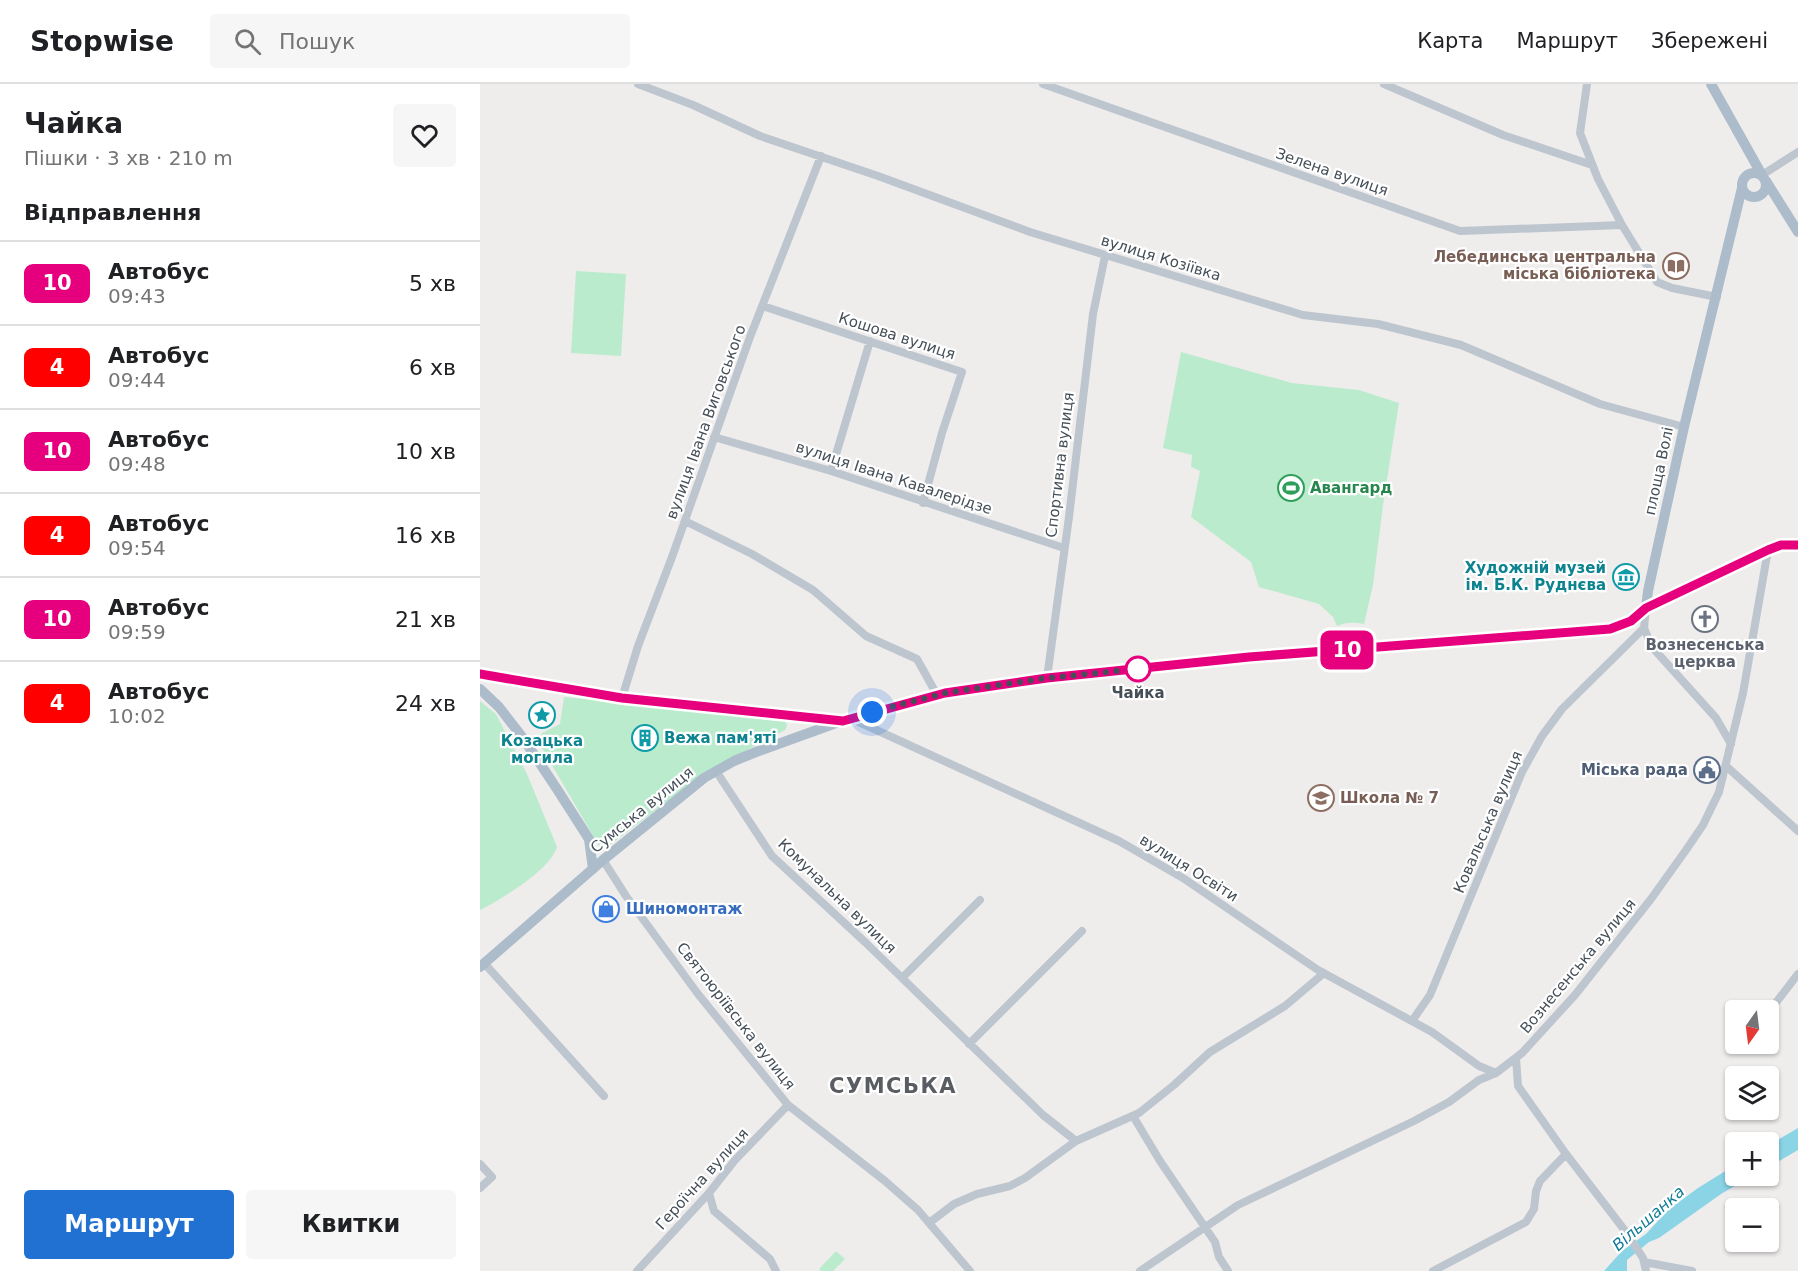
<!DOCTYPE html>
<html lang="uk">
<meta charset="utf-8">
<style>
:root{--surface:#fff;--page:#f6f6f6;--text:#202124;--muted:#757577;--line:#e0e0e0;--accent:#2171d3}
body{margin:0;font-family:"DejaVu Sans",sans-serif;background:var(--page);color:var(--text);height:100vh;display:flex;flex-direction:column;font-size:22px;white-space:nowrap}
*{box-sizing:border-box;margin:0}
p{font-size:20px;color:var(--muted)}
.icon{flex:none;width:33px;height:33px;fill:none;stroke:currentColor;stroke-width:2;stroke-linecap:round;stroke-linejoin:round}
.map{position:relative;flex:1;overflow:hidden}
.side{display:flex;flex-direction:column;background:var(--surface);width:480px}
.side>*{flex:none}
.badge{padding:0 12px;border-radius:9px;font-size:21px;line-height:39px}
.needle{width:39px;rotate:194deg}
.buttons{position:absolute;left:1245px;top:916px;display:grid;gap:12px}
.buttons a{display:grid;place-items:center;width:54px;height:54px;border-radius:6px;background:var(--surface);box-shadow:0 2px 4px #0004;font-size:30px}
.you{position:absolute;width:30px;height:30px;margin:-15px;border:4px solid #fff;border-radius:50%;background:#1a73e8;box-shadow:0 0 0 9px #1a73e833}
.map>.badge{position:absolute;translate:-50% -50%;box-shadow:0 0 0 3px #fff}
h2{padding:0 24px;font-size:22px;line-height:54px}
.round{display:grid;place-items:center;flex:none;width:63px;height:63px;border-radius:6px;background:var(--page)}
.summary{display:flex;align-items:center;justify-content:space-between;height:102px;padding:0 24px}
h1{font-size:28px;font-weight:800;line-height:45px}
.primary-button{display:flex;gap:12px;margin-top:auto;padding:12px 24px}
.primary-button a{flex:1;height:69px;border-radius:6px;background:var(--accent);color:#fff;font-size:24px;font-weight:800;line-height:69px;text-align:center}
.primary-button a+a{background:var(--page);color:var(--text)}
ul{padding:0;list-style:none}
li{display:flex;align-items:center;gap:18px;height:84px;padding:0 24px;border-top:2px solid var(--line)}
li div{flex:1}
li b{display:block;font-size:22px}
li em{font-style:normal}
li .badge{min-width:66px;font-weight:700;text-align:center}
header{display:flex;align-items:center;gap:36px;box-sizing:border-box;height:84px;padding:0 30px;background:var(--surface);border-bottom:2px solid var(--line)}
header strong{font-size:28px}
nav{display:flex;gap:33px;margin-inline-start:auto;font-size:21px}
.search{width:420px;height:54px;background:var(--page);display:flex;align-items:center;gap:15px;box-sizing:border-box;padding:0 21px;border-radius:6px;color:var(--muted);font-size:22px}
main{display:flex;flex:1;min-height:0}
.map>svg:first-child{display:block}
</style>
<header>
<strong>Stopwise</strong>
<div class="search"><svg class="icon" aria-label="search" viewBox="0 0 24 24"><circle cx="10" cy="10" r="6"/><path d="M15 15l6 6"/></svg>Пошук</div>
<nav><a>Карта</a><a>Маршрут</a><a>Збережені</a></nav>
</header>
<main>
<section class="side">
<div class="summary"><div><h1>Чайка</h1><p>Пішки · 3 хв · 210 m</p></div><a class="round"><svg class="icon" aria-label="heart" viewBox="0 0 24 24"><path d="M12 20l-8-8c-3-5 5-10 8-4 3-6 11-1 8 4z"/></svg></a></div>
<h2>Відправлення</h2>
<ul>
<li><span class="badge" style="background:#e6007e;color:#fff">10</span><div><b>Автобус</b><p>09:43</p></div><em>5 хв</em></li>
<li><span class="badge" style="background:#f00;color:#fff">4</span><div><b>Автобус</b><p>09:44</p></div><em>6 хв</em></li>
<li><span class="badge" style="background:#e6007e;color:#fff">10</span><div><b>Автобус</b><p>09:48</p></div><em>10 хв</em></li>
<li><span class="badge" style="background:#f00;color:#fff">4</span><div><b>Автобус</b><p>09:54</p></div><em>16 хв</em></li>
<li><span class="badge" style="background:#e6007e;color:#fff">10</span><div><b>Автобус</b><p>09:59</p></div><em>21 хв</em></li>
<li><span class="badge" style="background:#f00;color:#fff">4</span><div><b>Автобус</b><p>10:02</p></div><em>24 хв</em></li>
</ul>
<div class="primary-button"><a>Маршрут</a><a>Квитки</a></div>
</section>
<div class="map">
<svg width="1318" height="1187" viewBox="0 0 1318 1187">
<rect width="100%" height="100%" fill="#efecec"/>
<path fill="#bbebcd" d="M 96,187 L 146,190 L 141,272 L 91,269 Z
M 701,268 L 812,299 L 879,306 L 919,319 L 903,421 L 893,501 L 884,540 C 875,538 866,538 857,542 L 853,533 L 839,520 L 779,503 L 771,478 L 711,433 L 720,387 L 711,383 L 712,371 L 683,364 Z
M 84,613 L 300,634 L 305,635 L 307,642 L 305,646 L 229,686 L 122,767 L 59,659 L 62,649 L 80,640 Z
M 0,617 L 16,630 L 47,690 L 77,763 C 69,787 23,814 0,826 Z
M 356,1167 L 365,1175 L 353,1187 L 341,1187 L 339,1185 Z"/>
<path fill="#8ad4e6" d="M 1318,1044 L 1318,1066 L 1289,1083 L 1289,1061 Z
M 1255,1081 L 1256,1092 L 1272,1092 L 1241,1110 L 1179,1154 L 1169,1158 L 1147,1176 L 1147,1187 L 1124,1187 L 1142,1167 L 1166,1150 L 1188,1126 L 1218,1104 Z"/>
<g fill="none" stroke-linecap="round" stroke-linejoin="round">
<path stroke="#bdc6ce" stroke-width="8" d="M 158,0 L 213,21 L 280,52 L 398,92 L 550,148 L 823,231 L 898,240 L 981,261 L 1120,320 L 1204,343
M 563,0 L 980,147 L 1142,141
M 904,0 L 1023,51 L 1112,81
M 1107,0 L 1100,49 L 1118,95 L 1142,141 L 1177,198 L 1192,204 L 1237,213
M 1282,91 L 1318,68
M 283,222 L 482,288 L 462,349 L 443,419
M 234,353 L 351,387 L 584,464
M 351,387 L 390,257
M 205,437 L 272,470 L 333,506 L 386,552 L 437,575 L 457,611
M 1166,524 L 1164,544 L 1172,563 L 1236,634 L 1251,660
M 0,590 L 142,614 L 250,623 L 363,636
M 567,594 L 589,433 L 613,230 L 625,172
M 142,614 L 158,562 L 192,473 L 270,253 L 341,72
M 370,634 L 639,757 L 703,794 L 838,886 L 952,948 L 999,982 L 1016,989
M 1246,682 L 1318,747
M 236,687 L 292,772 L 386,859 L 563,1031 L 596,1057
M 123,776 L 146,812 L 218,910 L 308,1021 L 405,1097 L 438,1126 L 490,1187
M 4,879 L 124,1012
M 422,894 L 500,816
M 1288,929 L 1318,890
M 932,937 L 950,911 L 1042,688 L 1062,652 L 1082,625 L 1164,544
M 489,960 L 602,847
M 1262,964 L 1265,960
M 1036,974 L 1038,1002 L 1086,1070 L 1146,1148 L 1163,1174 L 1166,1187
M 653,1032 L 680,1077 L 735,1158 L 739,1173 L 748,1187
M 0,1080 L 12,1093 L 0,1104
M 229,1109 L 234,1127 L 290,1175 L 296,1187
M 449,1139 L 474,1120 L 497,1110 L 530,1102 L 545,1094 L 596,1057 L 659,1029 L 694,1001 L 730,968 L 805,922 L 844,889
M 1164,1178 L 1212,1187
M 157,1187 L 229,1109 L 255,1076 L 308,1021
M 660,1187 L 758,1121 L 934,1037 L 969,1018 L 999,996 L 1016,989 L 1042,969 L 1095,911 L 1171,815 L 1206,766 L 1223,741 L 1239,708 L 1263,609 L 1288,466
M 953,1187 L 1046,1138 L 1054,1125 L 1056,1107 L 1060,1097 L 1086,1070"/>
<path stroke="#acbcca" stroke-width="10" d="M 1231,0 L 1282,91
M1262 101a12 12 0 1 1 24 0a12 12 0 1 1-24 0Z
M 1286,97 L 1318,148
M 1166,524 L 1168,507 L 1204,343 L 1262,104
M 0,605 L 19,623 L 43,654 L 75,702 L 109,755 L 113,785
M 0,883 L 123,776 L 224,694 L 254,677 L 276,668 L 370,634 L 465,609 L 567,594 L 769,573 L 1130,545 L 1151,537 L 1166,524 L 1288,466 L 1301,461 L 1318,461"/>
</g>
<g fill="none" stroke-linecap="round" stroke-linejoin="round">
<defs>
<path id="line" d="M 0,590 L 142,614 L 363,637 L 465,609 L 567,594 L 769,573 L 1130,545 L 1151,537 L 1166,524 L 1288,466 L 1301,461 L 1318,461"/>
</defs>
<use href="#line" stroke="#fff" stroke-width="14"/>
<use href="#line" stroke="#e6007e" stroke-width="9"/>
<path stroke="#454f58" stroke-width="6" stroke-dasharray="0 10.8" d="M 392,628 L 465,609 L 567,594 L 658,585"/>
</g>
<defs>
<symbol id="library-ring" viewBox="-11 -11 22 22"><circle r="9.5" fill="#fff" stroke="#8d6e63" stroke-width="1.5"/><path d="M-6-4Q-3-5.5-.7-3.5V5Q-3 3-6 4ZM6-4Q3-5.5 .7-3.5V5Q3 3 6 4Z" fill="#8d6e63"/></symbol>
<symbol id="stadium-ring" viewBox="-11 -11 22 22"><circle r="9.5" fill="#fff" stroke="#2e9e5b" stroke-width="1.5"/><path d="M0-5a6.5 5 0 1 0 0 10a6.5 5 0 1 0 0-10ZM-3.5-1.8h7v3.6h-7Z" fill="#2e9e5b"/></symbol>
<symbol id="museum-ring" viewBox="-11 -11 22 22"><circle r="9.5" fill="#fff" stroke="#0f9aa8" stroke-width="1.5"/><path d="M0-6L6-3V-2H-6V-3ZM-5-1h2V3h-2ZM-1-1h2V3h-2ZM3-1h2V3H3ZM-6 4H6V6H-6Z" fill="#0f9aa8"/></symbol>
<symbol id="church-ring" viewBox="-11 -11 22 22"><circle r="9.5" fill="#fff" stroke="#6b7280" stroke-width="1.5"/><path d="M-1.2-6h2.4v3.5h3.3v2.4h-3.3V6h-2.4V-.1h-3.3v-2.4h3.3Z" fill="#6b7280"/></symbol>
<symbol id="sight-ring" viewBox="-11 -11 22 22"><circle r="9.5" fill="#fff" stroke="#0f9aa8" stroke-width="1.5"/><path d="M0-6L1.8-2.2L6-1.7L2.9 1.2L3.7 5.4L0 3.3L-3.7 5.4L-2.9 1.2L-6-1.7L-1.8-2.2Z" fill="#0f9aa8"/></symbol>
<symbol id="building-ring" viewBox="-11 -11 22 22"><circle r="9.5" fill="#fff" stroke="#0f9aa8" stroke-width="1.5"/><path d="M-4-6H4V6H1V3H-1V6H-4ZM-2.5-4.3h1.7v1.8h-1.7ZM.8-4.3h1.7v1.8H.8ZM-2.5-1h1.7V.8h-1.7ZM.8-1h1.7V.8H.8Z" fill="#0f9aa8"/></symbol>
<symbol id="civic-ring" viewBox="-11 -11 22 22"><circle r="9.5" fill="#fff" stroke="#5c6f8a" stroke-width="1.5"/><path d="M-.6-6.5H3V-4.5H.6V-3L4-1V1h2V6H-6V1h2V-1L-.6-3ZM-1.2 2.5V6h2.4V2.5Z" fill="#5c6f8a"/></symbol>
<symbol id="school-ring" viewBox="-11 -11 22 22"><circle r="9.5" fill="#fff" stroke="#8d6e63" stroke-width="1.5"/><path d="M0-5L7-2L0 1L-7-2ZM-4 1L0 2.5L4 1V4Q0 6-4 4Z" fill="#8d6e63"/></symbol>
<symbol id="shop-ring" viewBox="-11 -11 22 22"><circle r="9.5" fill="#fff" stroke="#3f7fe0" stroke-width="1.5"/><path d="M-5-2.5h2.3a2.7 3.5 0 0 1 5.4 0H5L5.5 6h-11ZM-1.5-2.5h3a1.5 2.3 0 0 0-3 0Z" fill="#3f7fe0"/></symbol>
</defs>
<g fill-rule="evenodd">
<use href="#library-ring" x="1181" y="167" width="30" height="30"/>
<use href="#stadium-ring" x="796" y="389" width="30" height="30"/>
<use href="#museum-ring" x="1131" y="478" width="30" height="30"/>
<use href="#church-ring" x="1210" y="520" width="30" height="30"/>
<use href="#sight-ring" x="47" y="616" width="30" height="30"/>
<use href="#building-ring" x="150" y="639" width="30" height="30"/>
<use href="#civic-ring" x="1212" y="671" width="30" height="30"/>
<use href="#school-ring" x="826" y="699" width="30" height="30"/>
<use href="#shop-ring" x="111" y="810" width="30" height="30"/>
</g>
<circle fill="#fff" stroke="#e6007e" stroke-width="3" cx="658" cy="585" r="12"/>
<g text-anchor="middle" stroke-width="4.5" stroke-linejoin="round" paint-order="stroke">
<g font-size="15" fill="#454f58" stroke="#fff">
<text transform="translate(852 88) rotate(19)" y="5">Зелена вулиця</text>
<text transform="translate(681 174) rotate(17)" y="5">вулиця Козіївка</text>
<text transform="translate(417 252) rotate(18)" y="5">Кошова вулиця</text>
<text transform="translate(226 338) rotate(-70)" y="5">вулиця Івана Виговського</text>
<text transform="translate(580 381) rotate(-83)" y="5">Спортивна вулиця</text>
<text transform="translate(1179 387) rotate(-78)" y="5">площа Волі</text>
<text transform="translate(414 394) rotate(18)" y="5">вулиця Івана Кавалерідзе</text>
<text transform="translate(162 726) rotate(-39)" y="5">Сумська вулиця</text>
<text transform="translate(1008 738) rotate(-67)" y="5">Ковальська вулиця</text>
<text transform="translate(709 784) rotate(32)" y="5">вулиця Освіти</text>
<text transform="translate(357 812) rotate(44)" y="5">Комунальна вулиця</text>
<text transform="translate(1098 882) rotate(-50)" y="5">Вознесенська вулиця</text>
<text transform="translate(256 932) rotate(52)" y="5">Святоюріївська вулиця</text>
<text transform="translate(222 1095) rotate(-48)" y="5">Героїчна вулиця</text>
</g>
<g font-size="15" font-weight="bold" fill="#785e54" stroke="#fff" text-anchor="end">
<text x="1176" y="178">Лебединська центральна<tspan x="1176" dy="17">міська бібліотека</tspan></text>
<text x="860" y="719" text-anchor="start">Школа № 7</text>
</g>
<g font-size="15" font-weight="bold" fill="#27864d" stroke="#fff" text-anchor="start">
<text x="830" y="409">Авангард</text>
</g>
<g font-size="15" font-weight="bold" fill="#0d838f" stroke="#fff" text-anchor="end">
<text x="1126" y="489">Художній музей<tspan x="1126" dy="17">ім. Б.К. Руднєва</tspan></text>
<text x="184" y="659" text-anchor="start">Вежа пам'яті</text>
<text x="62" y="662" text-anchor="middle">Козацька<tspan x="62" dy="17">могила</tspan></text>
</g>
<g font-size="15" font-weight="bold" fill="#5b616d" stroke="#fff">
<text x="1225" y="566">Вознесенська<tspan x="1225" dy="17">церква</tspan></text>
</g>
<g font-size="15" font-weight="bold" fill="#454f58" stroke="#fff">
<text x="658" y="614">Чайка</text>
</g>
<g font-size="15" font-weight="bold" fill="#4e5e75" stroke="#fff" text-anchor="end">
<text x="1208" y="691">Міська рада</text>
</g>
<g font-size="15" font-weight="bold" fill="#366cbe" stroke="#fff" text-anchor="start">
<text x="146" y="830">Шиномонтаж</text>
</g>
<g font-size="16" font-style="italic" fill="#137c97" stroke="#fff">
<text transform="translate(1168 1134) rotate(-41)" y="6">Вільшанка</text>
</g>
<g font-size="21" font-weight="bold" letter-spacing="1.5" fill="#595c60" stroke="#fff">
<text x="413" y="1009">СУМСЬКА</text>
</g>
</g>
</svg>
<div class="buttons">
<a><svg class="needle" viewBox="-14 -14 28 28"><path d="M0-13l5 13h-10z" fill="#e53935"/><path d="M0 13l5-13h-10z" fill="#757577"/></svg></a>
<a><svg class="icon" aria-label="layers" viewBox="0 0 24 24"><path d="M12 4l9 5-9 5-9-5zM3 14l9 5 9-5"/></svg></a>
<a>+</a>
<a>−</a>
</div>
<div class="you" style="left:392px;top:628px"></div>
<b class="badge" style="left:867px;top:566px;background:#e6007e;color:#fff">10</b>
</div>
</main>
